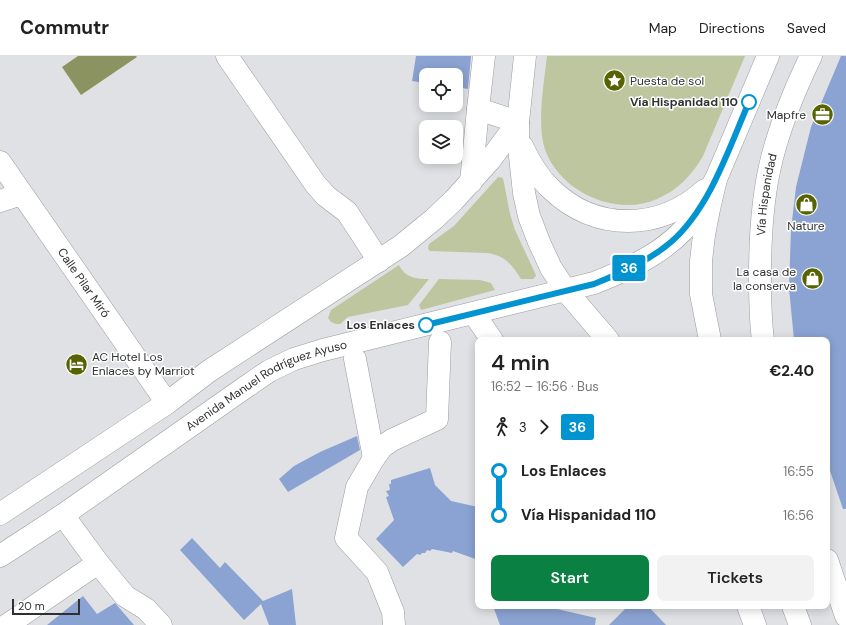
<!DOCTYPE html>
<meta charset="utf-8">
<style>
:root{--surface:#fff;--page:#f2f2f2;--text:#222;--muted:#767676;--line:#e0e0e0;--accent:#0b8043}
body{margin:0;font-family:"DM Sans",sans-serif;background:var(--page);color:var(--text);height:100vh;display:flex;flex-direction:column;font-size:15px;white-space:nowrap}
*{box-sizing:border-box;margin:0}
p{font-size:13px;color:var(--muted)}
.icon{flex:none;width:22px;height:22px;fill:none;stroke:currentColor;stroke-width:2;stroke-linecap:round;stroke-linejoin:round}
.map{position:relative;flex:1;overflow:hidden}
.details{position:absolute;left:475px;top:281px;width:355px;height:272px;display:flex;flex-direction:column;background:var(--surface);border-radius:8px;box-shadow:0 2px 10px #0003}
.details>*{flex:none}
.badge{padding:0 8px;border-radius:3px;font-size:14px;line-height:26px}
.tools{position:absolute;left:419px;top:12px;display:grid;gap:8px}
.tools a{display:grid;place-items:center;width:44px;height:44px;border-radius:8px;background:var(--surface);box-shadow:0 2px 10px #0003;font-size:20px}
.scale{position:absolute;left:12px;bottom:10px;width:68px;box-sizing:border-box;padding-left:4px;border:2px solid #2f3031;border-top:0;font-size:11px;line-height:14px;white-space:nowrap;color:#2f3031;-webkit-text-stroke:3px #fff;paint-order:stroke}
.map>.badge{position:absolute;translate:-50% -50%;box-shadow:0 0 0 2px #fff}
.legs{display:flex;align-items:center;gap:6px;height:44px;padding:0 16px;font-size:13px}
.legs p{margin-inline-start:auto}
.summary{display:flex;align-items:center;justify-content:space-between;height:68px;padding:0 16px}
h1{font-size:22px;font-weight:600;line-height:30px}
.cta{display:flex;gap:8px;margin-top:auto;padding:8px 16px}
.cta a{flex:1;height:46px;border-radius:8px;background:var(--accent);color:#fff;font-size:16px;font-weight:600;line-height:46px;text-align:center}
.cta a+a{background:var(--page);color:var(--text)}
ul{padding:0 16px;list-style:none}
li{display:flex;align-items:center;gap:14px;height:44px;font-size:15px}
li i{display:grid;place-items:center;width:6px;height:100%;margin:0 5px;background:currentColor}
li i::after{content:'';width:10px;height:10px;margin:-5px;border:3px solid;border-radius:50%;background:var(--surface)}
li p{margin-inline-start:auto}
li:first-child i{background:linear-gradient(#0000 50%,currentColor 0)}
li:last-child i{background:linear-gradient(currentColor 50%,#0000 0)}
header{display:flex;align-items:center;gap:24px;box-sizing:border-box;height:56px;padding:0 20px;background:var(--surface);border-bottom:1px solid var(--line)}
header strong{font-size:19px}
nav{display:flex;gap:22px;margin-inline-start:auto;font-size:14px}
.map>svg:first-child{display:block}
</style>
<header>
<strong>Commutr</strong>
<nav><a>Map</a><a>Directions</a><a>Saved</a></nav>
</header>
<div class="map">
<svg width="846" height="569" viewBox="0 0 846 569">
<rect width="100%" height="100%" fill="#e0e1e4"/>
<path fill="#bec69f" d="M 547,0 L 745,0 L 703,100 C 692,119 678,134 657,143 C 617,161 562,137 546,96 C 536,71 544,27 547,0 Z
M 498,121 L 503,122 L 510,158 L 515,174 L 535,217 L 536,220 L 533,223 L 521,223 C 511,208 506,200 487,197 L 430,195 L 428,193 L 429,188 L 454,170 Z
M 399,209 C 405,222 417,223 429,223 L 408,249 L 348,261 L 340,268 L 336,268 L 331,266 L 328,262 L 331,254 Z
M 439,223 L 480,224 L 491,227 L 495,234 L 421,254 L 419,249 Z"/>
<path fill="#8b9460" d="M 78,0 L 136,0 L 137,1 L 81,39 L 62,11 Z"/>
<path fill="#8ba3d2" d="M 416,0 L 471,0 L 468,33 L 456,31 L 456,19 L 426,19 L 426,27 L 412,25 Z
M 841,0 L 846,0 L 846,453 L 843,453 L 827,406 L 827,284 L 794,284 L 789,232 L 791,173 L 796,131 L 811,71 Z
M 357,380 L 360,394 L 288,436 L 279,423 L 294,410 L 320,396 Z
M 430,412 L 435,429 L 451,445 L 478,451 L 478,504 L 453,495 L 452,497 L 432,493 L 430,495 L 427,494 L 425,497 L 422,497 L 420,499 L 417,498 L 403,511 L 376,483 L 394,464 L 386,441 L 389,440 L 386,435 L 390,434 L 389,428 L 391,428 L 391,424 Z
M 192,482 L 220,512 L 225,506 L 263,545 L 292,533 L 296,569 L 269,569 L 261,548 L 244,564 L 180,494 Z
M 83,540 L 97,558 L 115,547 L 134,569 L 47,569 Z
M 493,550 L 558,550 L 557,553 L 596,562 L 595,569 L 500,569 Z
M 628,550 L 648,550 L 666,569 L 609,569 Z"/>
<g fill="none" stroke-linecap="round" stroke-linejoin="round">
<defs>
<g id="minor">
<path d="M 227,0 L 316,129 L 326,140 L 347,156 L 379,205"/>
<path d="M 478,53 L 518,66"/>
<path id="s1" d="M 0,106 L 167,347"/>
<path d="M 471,126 L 478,53 L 484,0"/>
<path d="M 0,145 L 21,138"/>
<path d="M 474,258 L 492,284"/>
<path id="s2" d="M 763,284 C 760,262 760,242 760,220 C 760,181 762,141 772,102 C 781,67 795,33 811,0"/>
<path d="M 355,303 L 374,402"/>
<path d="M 827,504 L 846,560"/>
<path d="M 98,507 L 125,540 L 146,553 L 161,569"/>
<path d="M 7,569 L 98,507 L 63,459"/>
<path d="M 394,569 L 393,556 L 377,516 L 346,482 L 357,431 L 374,402 L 382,391 L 392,384 L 437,363 L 440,286"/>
</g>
<g id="highway">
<path d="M 525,0 L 518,66 L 518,82 L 524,137 L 529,160 L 539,186 L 551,212 L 566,235 L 608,284"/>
<path d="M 522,90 C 529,105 539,122 551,133 C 595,176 660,175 705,134"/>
<path d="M 710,284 L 701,238 L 701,205 L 704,179 L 709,153 L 716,123 L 768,0"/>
<path d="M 0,458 L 167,347 L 209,315 L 401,190 L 434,163 L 454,144 L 490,104 L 518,66"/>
<path id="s3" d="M 0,500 L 63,459 L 240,335 L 269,315 L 294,303 L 323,294 L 594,227 C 635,211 676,191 700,153 C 706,143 710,133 716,123"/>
<path d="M 748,550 L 755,569"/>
<path d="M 793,550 L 800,569"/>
</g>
</defs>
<use href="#minor" stroke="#9b9c9e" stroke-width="23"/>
<use href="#highway" stroke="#9b9c9e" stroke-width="23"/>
<use href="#minor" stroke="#fff" stroke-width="22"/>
<use href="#highway" stroke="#fff" stroke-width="22"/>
</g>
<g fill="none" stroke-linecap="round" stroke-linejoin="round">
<defs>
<path id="line-1" d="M 426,269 L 594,228 C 621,217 649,205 671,186 C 710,152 729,92 749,46"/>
</defs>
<use href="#line-1" stroke="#fff" stroke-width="9"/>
<use href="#line-1" stroke="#0293d1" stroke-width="6"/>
</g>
<defs>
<symbol id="sight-disc" viewBox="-11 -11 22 22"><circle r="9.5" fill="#576200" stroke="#fff"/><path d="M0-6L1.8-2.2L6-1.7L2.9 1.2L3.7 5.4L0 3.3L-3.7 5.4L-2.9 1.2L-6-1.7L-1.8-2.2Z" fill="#fff"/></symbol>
<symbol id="office-disc" viewBox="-11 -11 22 22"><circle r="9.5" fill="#576200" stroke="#fff"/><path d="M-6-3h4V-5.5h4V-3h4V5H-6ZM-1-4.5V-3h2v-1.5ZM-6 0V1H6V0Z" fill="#fff"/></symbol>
<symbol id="shop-disc" viewBox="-11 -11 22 22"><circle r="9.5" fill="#576200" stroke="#fff"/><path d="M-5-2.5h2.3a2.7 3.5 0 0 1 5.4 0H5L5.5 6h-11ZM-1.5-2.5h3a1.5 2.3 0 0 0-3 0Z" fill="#fff"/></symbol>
<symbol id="hotel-disc" viewBox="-11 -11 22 22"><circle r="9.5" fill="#576200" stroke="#fff"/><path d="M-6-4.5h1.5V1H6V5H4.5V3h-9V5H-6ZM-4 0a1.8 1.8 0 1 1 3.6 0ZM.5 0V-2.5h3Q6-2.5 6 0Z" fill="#fff"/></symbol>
</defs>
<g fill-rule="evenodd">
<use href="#sight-disc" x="602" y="12" width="25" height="25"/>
<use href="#office-disc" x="810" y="46" width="25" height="25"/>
<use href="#shop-disc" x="794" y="136" width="25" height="25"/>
<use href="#shop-disc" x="800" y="210" width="25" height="25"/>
<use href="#hotel-disc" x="64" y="296" width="25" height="25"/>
</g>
<g fill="#fff" stroke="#0293d1" stroke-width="2">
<circle cx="749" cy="46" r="7"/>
<circle cx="426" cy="269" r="7"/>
</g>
<g text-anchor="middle" stroke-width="3" stroke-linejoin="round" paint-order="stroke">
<g font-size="12" fill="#2f3031" stroke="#fff" text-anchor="start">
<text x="630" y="29">Puesta de sol</text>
<text x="806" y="63" text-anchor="end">Mapfre</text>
<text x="806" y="174" text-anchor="middle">Nature</text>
<text x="796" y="220" text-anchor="end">La casa de<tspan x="796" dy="14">la conserva</tspan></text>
<text x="92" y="305">AC Hotel Los<tspan x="92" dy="14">Enlaces by Marriot</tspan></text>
</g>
<g font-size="12" font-weight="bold" fill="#2f3031" stroke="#fff" text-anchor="end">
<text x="738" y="50">Vía Hispanidad 110</text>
<text x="415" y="273">Los Enlaces</text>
</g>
<g font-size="12" fill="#2f3031" stroke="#fff">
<text dy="4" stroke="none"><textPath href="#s2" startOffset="146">Vía Hispanidad</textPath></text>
<text dy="4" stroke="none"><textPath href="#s1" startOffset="147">Calle Pilar Miró</textPath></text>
<text dy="4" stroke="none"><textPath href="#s3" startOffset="318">Avenida Manuel Rodríguez Ayuso</textPath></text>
</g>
</g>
</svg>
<div class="tools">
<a><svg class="icon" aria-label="locate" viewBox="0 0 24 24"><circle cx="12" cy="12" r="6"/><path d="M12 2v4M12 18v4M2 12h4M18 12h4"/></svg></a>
<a><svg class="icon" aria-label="layers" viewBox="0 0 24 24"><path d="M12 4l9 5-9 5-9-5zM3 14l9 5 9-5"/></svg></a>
</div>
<div class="scale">20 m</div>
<b class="badge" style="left:629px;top:212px;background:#0293d1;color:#fff">36</b>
<section class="details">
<div class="summary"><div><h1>4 min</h1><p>16:52 – 16:56 · Bus</p></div><b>€2.40</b></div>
<div class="legs"><svg class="icon" aria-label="walk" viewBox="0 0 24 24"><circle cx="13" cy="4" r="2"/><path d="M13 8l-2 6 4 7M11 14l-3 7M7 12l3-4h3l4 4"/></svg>3<svg class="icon" aria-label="forward" viewBox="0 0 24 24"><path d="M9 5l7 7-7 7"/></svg><b class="badge" style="background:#0293d1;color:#fff">36</b></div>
<ul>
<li><i style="color:#0293d1"></i><b>Los Enlaces</b><p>16:55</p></li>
<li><i style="color:#0293d1"></i><b>Vía Hispanidad 110</b><p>16:56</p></li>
</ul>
<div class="cta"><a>Start</a><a>Tickets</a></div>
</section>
</div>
